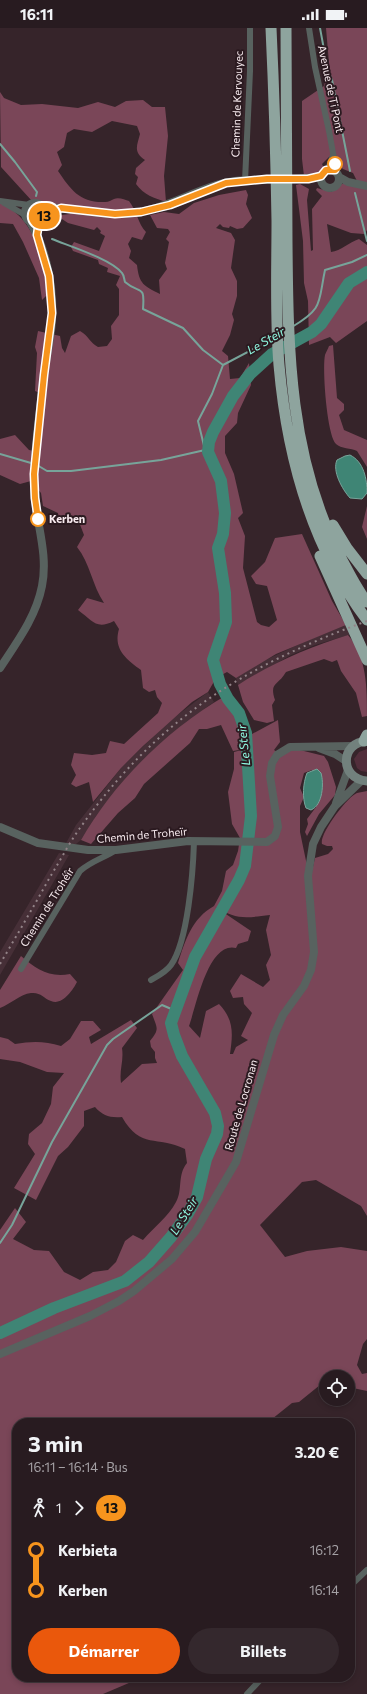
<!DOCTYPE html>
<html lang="fr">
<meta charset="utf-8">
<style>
:root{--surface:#281b20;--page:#34282d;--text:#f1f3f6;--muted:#a5a1a5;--line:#44393e;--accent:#ea580c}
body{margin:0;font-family:Commissioner,sans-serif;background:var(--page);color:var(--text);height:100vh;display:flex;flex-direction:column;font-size:15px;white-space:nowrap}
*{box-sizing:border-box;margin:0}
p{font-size:13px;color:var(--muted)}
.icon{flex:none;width:22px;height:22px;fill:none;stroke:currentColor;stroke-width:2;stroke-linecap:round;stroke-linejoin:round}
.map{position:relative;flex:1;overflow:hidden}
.side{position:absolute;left:12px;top:1390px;width:343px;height:264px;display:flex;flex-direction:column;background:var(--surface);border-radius:16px;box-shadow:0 2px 6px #0003,0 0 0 1px var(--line)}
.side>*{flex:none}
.badge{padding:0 8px;border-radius:13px;font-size:14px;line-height:26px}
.buttons{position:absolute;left:319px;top:1342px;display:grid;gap:8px}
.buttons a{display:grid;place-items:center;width:36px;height:36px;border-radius:50%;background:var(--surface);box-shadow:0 2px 6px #0003,0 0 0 1px var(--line);font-size:20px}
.map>.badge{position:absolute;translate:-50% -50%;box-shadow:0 0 0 2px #fff}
.legs{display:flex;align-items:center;gap:6px;height:44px;padding:0 16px;font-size:13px}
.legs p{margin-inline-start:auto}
.overview{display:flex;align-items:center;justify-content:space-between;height:68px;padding:0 16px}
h1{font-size:22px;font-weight:700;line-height:30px}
.cta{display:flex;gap:8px;margin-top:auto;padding:8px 16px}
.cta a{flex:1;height:46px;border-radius:24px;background:var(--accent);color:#fff;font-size:16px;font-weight:700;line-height:46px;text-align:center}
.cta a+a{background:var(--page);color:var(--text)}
ul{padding:0 16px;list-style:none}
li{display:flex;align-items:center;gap:14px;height:40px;font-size:15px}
li i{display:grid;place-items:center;width:6px;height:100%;margin:0 5px;background:currentColor}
li i::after{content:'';width:10px;height:10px;margin:-5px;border:3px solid;border-radius:50%;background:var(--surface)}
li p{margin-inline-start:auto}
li:first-child i{background:linear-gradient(#0000 50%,currentColor 0)}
li:last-child i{background:linear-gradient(currentColor 50%,#0000 0)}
.status{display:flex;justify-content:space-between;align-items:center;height:28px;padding:0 20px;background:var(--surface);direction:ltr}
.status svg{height:11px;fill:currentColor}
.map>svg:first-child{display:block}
</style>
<div class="status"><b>16:11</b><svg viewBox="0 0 49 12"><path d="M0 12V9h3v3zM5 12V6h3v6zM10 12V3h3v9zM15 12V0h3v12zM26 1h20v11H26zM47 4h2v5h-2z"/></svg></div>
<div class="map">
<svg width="367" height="1666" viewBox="0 0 367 1666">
<rect width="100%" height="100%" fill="#36242a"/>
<path fill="#462f37" d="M 346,597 L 352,606 L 315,617 L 291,627 L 238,657 L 236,650 L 257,636 L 308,612 Z
M 208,664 L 214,674 L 185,695 L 139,736 L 96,788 L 81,812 L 76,816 L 65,817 L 76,797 L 121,740 L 167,695 Z
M 59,825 L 69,827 L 0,947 L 0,924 Z"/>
<path fill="#522e3b" d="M 367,721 L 367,744 L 361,743 L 357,740 L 354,731 L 359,724 Z"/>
<path fill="#7a4658" d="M 326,0 L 367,0 L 367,202 L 364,206 L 351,205 L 327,196 L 331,224 C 341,223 349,214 359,211 L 367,217 L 367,293 L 336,315 L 330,309 L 309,317 L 308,273 L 304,255 L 303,213 L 296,157 L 300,156 L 309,161 L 307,172 L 311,223 L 313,222 L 312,181 L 322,168 L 316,162 L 317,160 L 331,164 L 342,156 L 357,153 L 353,145 L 343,141 L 330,128 L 322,136 L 326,144 L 317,147 L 304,148 L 302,131 L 302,73 L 324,58 L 329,35 Z
M 0,64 L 4,70 L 21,77 L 42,76 L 78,80 L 98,74 L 115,79 L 126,73 L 143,72 L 152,79 L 165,79 L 168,108 L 164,148 L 166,174 C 154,170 144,167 136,156 L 138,149 L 135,146 L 136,140 L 145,132 C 133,124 137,118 140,106 L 137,98 L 112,93 L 92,104 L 74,101 L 67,105 L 64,119 L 57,124 L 62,137 L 58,143 C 71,162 80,175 105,174 C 109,174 111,172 114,171 C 119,169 125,172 129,173 C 137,183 138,196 146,204 L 142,212 L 132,209 L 128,216 L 131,223 L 129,230 L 137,237 C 139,256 144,258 160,266 L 159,252 L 167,241 L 165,235 L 169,214 L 166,211 L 170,204 L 168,201 L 157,200 L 150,187 L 164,184 L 179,186 L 194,175 L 219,167 L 246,162 L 248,167 L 246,176 L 252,190 L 243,200 L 237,201 L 230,198 L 229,200 L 223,199 L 220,196 L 216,200 L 231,205 L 235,212 L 231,240 L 237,253 L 237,268 L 232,286 L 234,292 L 230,307 L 222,323 L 228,328 L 230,351 L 240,350 L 249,335 L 251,357 L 238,385 L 237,395 L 225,408 L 225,425 L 234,446 L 243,485 L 238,490 L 245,508 L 243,540 L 257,594 L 261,597 L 269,599 L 277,592 L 267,558 L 256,556 L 251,548 L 265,534 L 275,510 L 302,506 L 332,573 L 346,597 L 276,626 L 236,650 L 227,644 L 216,650 L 208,664 L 192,674 L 143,718 L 121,740 L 93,774 L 89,754 L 76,759 L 71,756 L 76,747 L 71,737 L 74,725 L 92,727 L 106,725 L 110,713 L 124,716 L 158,685 L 162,675 L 157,669 L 155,662 L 149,664 L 143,660 L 141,642 C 126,631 113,621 119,601 L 114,593 C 96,602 93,593 78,582 L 87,570 L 104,575 C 92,557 90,535 77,519 L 84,507 L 79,494 L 67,496 L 59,495 L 58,485 L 43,478 L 41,465 L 31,453 L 20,456 L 0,447 L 0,411 L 15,407 L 29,422 L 40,424 L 45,367 L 35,363 L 37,325 L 35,319 L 38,303 L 60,308 L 62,320 L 65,325 L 71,308 L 80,303 C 89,308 90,315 98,319 L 107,318 L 112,311 L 111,298 L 119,287 L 119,261 L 116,257 L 120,248 L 107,244 L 108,240 L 99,236 L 98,232 L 73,223 L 71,219 L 74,214 L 99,223 L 105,208 L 100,205 L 101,203 L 97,199 L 94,202 L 68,195 L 59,189 L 62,187 L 70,186 L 69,181 L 39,173 L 32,173 L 1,139 Z
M 0,175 C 36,191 43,231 48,266 L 42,272 L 39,250 L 23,214 L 13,196 L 0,195 Z
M 333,317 L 337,370 L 344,376 L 344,382 L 339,387 L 344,402 L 367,412 L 367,439 L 357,423 C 351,420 341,421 336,416 C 327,408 322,341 325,327 C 326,324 328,321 329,318 Z
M 367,478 L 367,511 L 362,499 Z
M 348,607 C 367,629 367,660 367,688 L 362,689 L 356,665 L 341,643 L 337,632 L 332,634 L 324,631 L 286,644 C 278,658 269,654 275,672 L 272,677 L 274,693 L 267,695 L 254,692 L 243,674 L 238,657 C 272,635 309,619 348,607 Z
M 225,668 L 235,688 L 245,721 L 251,718 L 252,706 L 278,692 L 280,714 L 274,722 L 277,724 L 276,735 L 281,727 L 287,722 L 300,722 L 324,728 L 328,734 L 336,759 L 335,767 L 319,786 L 307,808 L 305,804 L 308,796 L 307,791 L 316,779 L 312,742 L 304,745 L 300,760 L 304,769 L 300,778 L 300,804 L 310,852 L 315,830 L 328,826 L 333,821 L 332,818 L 327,818 L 322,816 C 319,806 348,768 357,765 C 360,764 364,764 367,763 L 367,1188 L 361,1178 L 316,1152 L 302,1154 L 260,1197 L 285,1229 L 307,1223 L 341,1219 L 367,1223 L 367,1311 L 363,1316 L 357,1337 L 362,1346 L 367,1345 L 367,1363 L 348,1359 L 348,1349 L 326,1349 L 326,1358 L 320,1357 L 299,1374 L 292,1375 L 267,1395 L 17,1395 L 17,1649 L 143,1649 L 103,1666 L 0,1666 L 0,1202 L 15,1180 L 26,1194 L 13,1211 L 34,1222 L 49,1223 L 64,1244 L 80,1252 L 93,1244 L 108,1242 L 116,1234 L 125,1213 L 133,1207 L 143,1212 C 154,1199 168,1189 176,1174 C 183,1162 177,1147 187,1135 L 185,1121 C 157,1107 141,1122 122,1089 C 110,1090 103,1088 95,1079 L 84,1083 L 84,1098 L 68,1119 L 58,1128 L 36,1172 L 14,1160 L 35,1126 L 28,1116 L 29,1106 L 42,1095 L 51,1076 L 53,1059 L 64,1045 L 47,1044 L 20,1034 L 0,1031 L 0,1009 L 8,1011 L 15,1016 C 32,1013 45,1013 61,1018 L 70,1011 L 81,993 L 93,993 L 101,1002 L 89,1009 L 91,1016 L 131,992 L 137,1000 L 122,1020 C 124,1033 119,1042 121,1055 L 142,1036 L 157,1035 L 155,1030 L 155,1024 L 151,1019 L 150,1013 C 160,1001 157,1000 152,986 L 183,942 L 178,935 C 185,913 192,890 214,878 L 251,903 L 248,913 L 238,916 L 236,920 C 208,913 196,979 189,998 L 200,1010 L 206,983 L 219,976 C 234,992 233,1005 230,1026 L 233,1026 L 236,1019 L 248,1012 L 241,1008 L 252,985 L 244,976 L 243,969 L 233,970 L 230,963 L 241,946 L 263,959 L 270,952 L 266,937 L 271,927 L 266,902 L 270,887 C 245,890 236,892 214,878 L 222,863 L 226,843 L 233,837 L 238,823 L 240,810 L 232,796 L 228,764 L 234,741 L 234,724 L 245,721 L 233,723 L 221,697 L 207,701 L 199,701 L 190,715 L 144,756 L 135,770 L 118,785 L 91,816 L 81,812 C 115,753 167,702 225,668 Z
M 21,928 C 36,941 49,950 70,946 L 77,954 C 73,962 62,978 51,973 C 43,970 41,964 31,965 C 20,966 11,976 0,980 L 0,962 Z"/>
<path fill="#3f8575" stroke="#77a49a" d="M 350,427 C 364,434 367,451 367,465 L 362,471 L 350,470 C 342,461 332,443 337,432 L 345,428 Z
M 317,741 L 321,745 C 324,755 323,777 311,782 L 306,780 C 302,770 303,755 307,745 Z"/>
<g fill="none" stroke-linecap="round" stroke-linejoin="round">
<path stroke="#77a49a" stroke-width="2" d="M 320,0 L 328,43 L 332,52 L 350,143
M 0,116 L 15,134 L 37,164 L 36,168
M 355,165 L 367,213
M 52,211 C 69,218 111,231 122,245 C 124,247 124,251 125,254 C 140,267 145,255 143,281 L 183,300 L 203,322 L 223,337
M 292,299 C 324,280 318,275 325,242 L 352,234 L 367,227
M 208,424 L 205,422 L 198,393 L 212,366 L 223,337 L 274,310
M 0,426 L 31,435
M 37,437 L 47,443 L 71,443 L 161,432 L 205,422
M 0,1215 L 12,1197 L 52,1114 L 107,1017 L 113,1011 L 162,977 L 176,983"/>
<path stroke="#3f8575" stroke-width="12" d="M 0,1305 L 54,1280 L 125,1253 L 149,1234 L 171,1209 L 187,1187 L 197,1169 L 206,1131 L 217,1106 L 218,1098 L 215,1085 L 182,1028 L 174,1007 L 171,995 L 195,929 L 239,852 L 245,838 L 251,788 L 246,705 L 239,685 L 228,671 L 220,656 L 213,632 L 226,594 L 225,565 L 218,520 L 223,506 L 225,485 L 221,453 L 208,424 L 209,414 L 213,404 L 233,368 L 250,346 L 272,326 L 312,304 L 321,296 L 349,255 L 367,244"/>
<path stroke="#58625f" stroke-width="6" d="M 309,0 L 315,39 L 329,103 L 335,136 L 335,143
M 328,141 L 333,127
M 245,153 L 250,43 L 250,0
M 0,173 L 29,177
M 4,175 L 25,187
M 21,941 L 80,843 C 91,833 104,830 116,822
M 151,952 C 158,948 166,944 171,937 C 188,913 193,844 194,814
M 350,1558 L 367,1542
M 247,1666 L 263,1649"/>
<path stroke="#58625f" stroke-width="8" d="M321 151a9 9 0 1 1 18 0a9 9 0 1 1-18 0Z
M 339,149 L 348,154 L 367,158
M25 185a10 10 0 1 1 20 0a10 10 0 1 1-20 0Z
M 43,179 C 75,180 107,190 140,184 C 173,178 203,157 235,153 C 264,150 293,154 321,148
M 0,640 C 17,614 36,589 42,558 C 49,523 34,490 34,456 C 34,420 40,383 44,347 C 46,329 51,311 52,293 C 54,262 47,221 30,194
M 319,720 L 335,726 L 346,733
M 336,775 L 348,742
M 0,799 L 38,815 L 88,822 L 116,822 L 188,813 L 267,814 L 275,808 L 278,799 L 270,748 L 272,735 L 277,727 L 290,719 L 353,718
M 0,1326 L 90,1288 L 119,1273 L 134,1263 L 172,1231 L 195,1204 L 236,1134 L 274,1007 L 283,987 L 304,958 L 311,942 L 314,924 L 308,848 L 313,816 L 321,799 L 335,778 L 361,753"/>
<path stroke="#72817d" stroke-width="9" d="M 367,713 C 340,714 339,751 367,753"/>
<path stroke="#8ea49e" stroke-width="11" d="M 271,0 C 274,64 276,129 277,193 C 277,241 275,290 279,337 C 287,429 311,518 367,592
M 286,0 C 287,72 286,143 287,215 C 288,323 289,432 341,530 C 349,545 356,560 367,574
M 333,497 L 347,520 L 367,546
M 320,528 L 367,632
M 364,713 L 367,707"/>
<path stroke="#938388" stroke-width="2" stroke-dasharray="2 4" stroke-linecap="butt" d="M 0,936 C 17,907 34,878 50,849 C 60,833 69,815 80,800 C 157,691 244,638 367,593"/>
</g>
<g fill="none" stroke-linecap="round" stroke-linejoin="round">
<defs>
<path id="line-1" d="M 38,491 L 35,470 L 34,446 L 44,347 L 52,285 L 49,248 L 37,207 L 39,194 L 44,188 L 61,180 L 115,186 L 141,184 L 170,177 L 226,155 L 267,151 L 308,151 L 321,148 L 326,142 L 335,142 L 335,136"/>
</defs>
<use href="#line-1" stroke="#fff" stroke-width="9"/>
<use href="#line-1" stroke="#f7941d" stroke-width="6"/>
</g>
<g fill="#fff" stroke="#f7941d" stroke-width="2">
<circle cx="335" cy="136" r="7"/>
<circle cx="38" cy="491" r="7"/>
</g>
<g text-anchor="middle" stroke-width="4" stroke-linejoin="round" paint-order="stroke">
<g font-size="11" fill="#f9ecf0" stroke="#2b1a20">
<text transform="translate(331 61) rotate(78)" y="4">Avenue de Ti Pont</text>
<text transform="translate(237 76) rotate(-88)" y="4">Chemin de Kervouyec</text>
<text transform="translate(142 807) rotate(-5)" y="4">Chemin de Troheïr</text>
<text transform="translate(47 879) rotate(-58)" y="4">Chemin de Trohéîr</text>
<text transform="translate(241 1077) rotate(-74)" y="4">Route de Locronan</text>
</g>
<g font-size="11" font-weight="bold" fill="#f9ecf0" stroke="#2b1a20" text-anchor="start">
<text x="49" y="495">Kerben</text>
</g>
<g font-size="12" font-style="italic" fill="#8ef7df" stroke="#2b1a20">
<text transform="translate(266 313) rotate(-30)" y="4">Le Steir</text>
<text transform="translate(244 717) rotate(-96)" y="4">Le Steir</text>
<text transform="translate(184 1188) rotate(-58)" y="4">Le Steir</text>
</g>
</g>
</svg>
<div class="buttons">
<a><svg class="icon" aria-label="locate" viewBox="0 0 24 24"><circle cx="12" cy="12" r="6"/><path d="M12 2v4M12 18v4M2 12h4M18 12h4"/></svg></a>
</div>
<b class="badge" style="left:44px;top:188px;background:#f7941d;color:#111">13</b>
<section class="side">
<div class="overview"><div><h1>3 min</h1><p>16:11 – 16:14 · Bus</p></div><b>3.20 €</b></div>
<div class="legs"><svg class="icon" aria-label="walk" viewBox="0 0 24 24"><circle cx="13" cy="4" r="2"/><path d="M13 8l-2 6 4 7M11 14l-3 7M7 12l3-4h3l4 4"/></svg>1<svg class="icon" aria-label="forward" viewBox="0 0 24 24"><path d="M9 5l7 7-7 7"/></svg><b class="badge" style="background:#f7941d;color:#111">13</b></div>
<ul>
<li><i style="color:#f7941d"></i><b>Kerbieta</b><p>16:12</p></li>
<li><i style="color:#f7941d"></i><b>Kerben</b><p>16:14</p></li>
</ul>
<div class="cta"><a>Démarrer</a><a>Billets</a></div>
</section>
</div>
